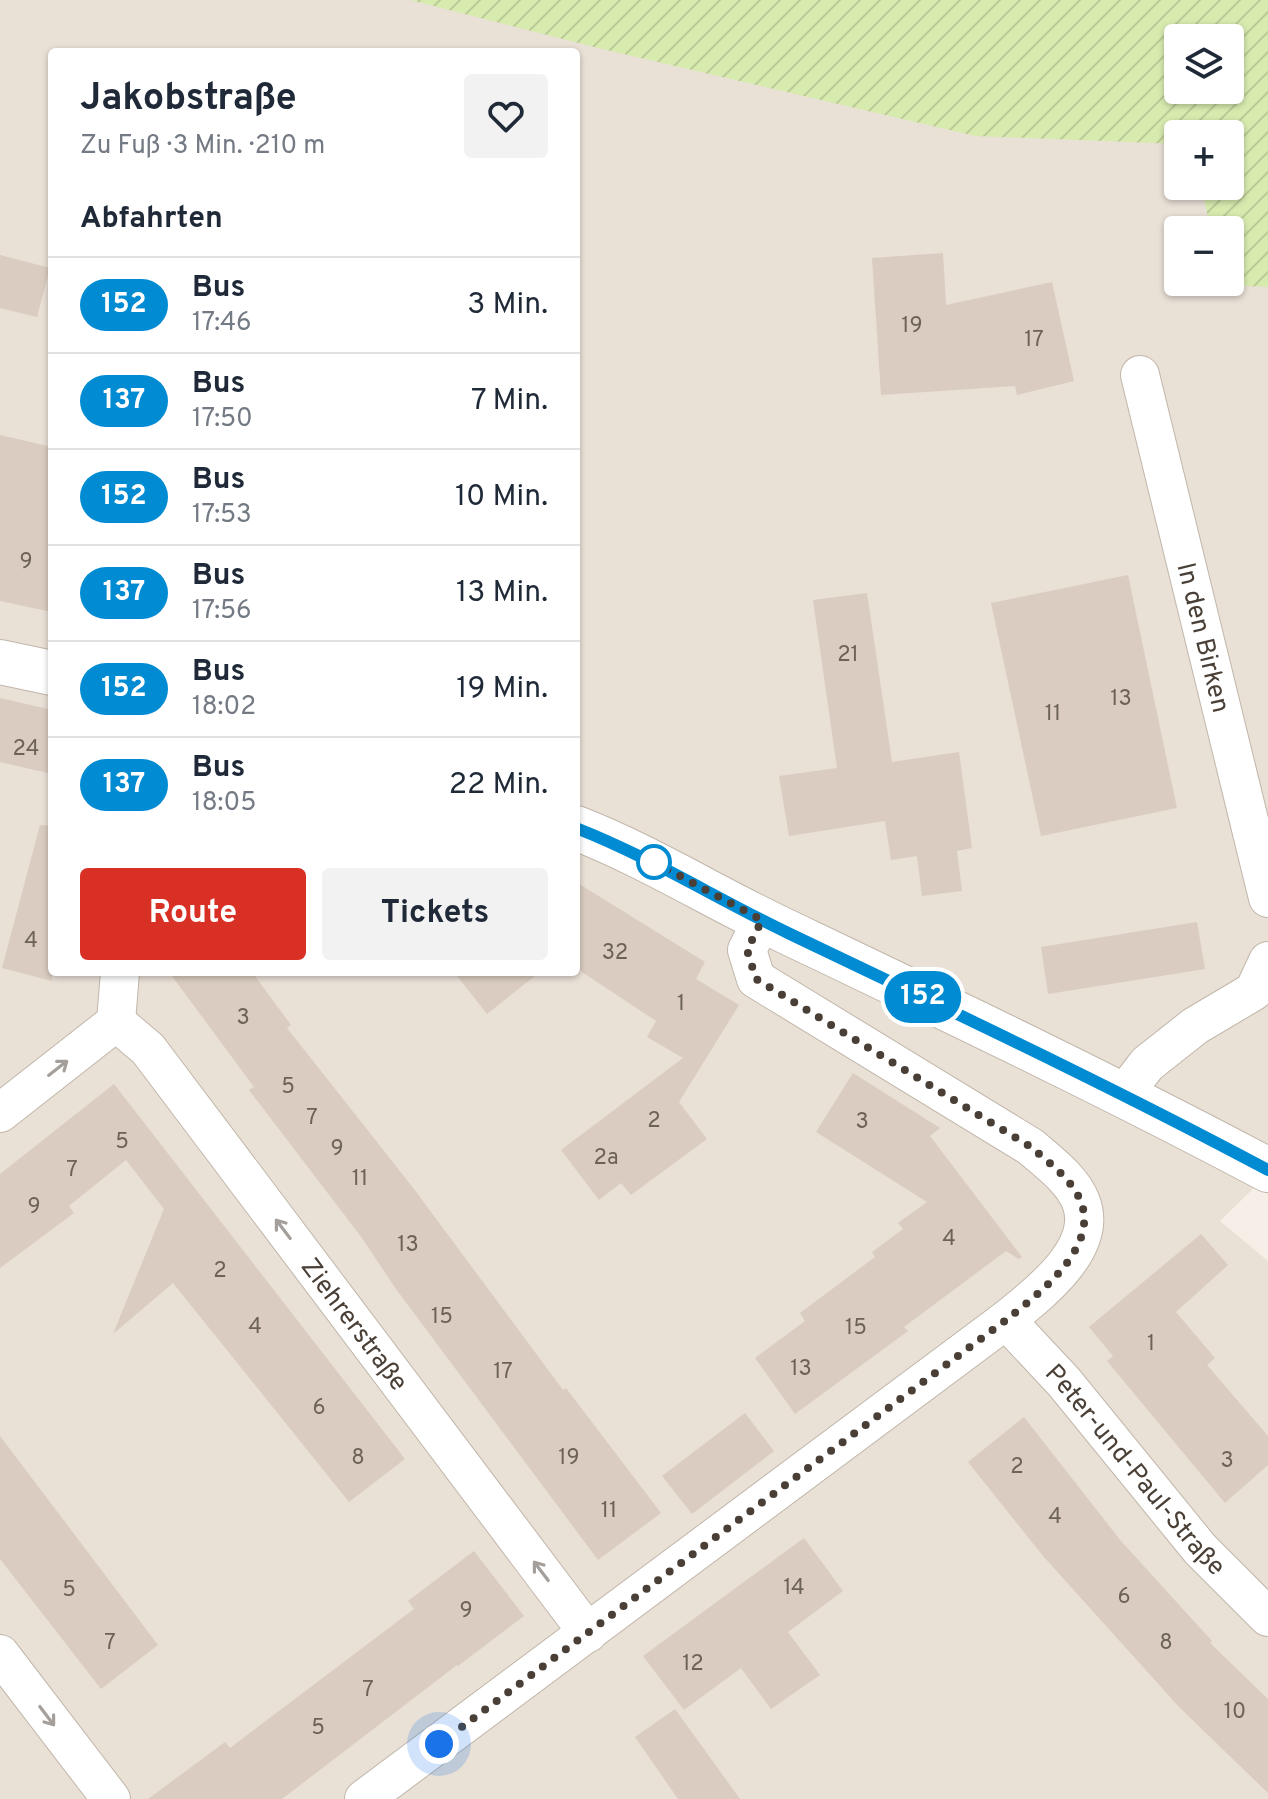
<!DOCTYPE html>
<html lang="de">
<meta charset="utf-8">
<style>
:root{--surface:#fff;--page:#f2f2f3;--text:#1f2937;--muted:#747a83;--line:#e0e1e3;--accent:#d93025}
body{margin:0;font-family:Overpass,sans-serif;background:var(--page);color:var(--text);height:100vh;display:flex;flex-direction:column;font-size:30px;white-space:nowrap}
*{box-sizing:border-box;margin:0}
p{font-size:26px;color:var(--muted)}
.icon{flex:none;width:44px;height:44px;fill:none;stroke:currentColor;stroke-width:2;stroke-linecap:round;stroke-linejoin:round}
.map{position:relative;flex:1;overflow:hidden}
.drawer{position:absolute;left:48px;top:48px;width:532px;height:928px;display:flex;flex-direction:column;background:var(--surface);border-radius:8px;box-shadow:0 2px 6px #0004}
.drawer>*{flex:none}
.badge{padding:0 16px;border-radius:26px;font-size:28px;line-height:52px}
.controls{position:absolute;left:1164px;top:24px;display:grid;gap:16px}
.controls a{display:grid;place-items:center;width:80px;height:80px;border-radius:8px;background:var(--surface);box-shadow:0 2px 6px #0004;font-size:40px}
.you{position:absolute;width:40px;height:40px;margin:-20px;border:6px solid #fff;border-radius:50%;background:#1a73e8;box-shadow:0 0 0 12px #1a73e833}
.map>.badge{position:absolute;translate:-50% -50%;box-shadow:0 0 0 4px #fff}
h2{padding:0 32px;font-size:30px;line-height:72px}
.round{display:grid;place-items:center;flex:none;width:84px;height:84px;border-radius:8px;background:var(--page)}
.summary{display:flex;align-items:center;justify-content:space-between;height:136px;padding:0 32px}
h1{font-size:38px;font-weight:700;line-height:60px}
.primary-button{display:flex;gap:16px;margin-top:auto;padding:16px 32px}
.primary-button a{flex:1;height:92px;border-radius:8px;background:var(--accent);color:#fff;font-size:32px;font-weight:700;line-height:92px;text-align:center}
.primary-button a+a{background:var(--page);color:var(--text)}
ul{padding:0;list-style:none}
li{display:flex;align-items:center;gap:24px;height:96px;padding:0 32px;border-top:2px solid var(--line)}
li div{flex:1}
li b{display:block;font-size:30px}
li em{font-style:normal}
li .badge{min-width:88px;font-weight:700;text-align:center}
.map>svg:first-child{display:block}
</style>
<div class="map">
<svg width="1268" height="1799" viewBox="0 0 1268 1799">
<defs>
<pattern id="garden-furrows" width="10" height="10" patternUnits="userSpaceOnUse" patternTransform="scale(2)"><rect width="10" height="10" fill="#d8ebaf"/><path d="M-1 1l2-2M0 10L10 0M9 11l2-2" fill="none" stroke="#bbcb97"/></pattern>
</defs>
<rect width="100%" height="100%" fill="#f5efe8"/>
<path fill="#e9e0d6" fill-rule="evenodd" d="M 0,0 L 1268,0 L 1268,1174 L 1220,1221 L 1268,1261 L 1268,1799 L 0,1799 ZM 1178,38 L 1230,38 L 1230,90 L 1178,90 ZM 52,52 L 576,52 L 576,972 L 52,972 ZM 1178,134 L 1230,134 L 1230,186 L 1178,186 ZM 1178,230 L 1230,230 L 1230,282 L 1178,282 Z"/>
<path fill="url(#garden-furrows)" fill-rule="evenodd" d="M 410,0 L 1268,0 L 1268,287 L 1222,285 L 1222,282 L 1230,282 L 1230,230 L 1211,230 L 1201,186 L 1230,186 L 1230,134 L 1178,134 L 1178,144 L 975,136 L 598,48 ZM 1178,38 L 1230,38 L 1230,90 L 1178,90 Z"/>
<path fill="#daccc0" d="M 943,253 L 946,305 L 1052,282 L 1074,381 L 1017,395 L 1015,386 L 881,395 L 872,258 Z
M 0,255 L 50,268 L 37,317 L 0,308 Z
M 0,435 L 52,447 L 52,612 L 0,601 Z
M 1128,575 L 1177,808 L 1041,836 L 991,603 Z
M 867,593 L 892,762 L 959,752 L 972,848 L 957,851 L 962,891 L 922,896 L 917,856 L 891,860 L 885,821 L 789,836 L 779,776 L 837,768 L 813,600 Z
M 0,698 L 52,710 L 52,774 L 0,762 Z
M 40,825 L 52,826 L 52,981 L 2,968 Z
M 576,882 L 705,962 L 696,979 L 739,1005 L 679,1102 L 707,1139 L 631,1195 L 621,1183 L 599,1200 L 561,1150 L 683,1058 L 647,1037 L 656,1021 L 576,968 Z
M 1197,922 L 1205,969 L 1048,994 L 1041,947 Z
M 169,972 L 252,972 L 291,1025 L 287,1028 L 414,1189 L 563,1390 L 566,1388 L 661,1513 L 598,1560 L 396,1289 L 362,1238 L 249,1090 L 254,1087 Z
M 454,972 L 540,972 L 487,1014 Z
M 853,1073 L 940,1128 L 930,1136 L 1022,1257 L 1019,1259 L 1006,1251 L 904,1327 L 908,1331 L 795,1414 L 755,1358 L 805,1321 L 800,1313 L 875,1257 L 872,1252 L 903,1229 L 898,1223 L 927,1202 L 816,1132 Z
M 114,1084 L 405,1459 L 349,1502 L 173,1283 L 113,1334 L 164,1209 L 126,1160 L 69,1206 L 74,1213 L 0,1268 L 0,1174 Z
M 1201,1234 L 1228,1265 L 1176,1312 L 1215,1358 L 1207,1365 L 1268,1436 L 1268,1465 L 1225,1503 L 1107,1361 L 1113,1356 L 1089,1327 Z
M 745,1413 L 774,1451 L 692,1514 L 662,1476 Z
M 1024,1417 L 1121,1541 L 1212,1641 L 1210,1643 L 1268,1699 L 1268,1793 L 1180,1708 L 1043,1556 L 968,1462 Z
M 0,1436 L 158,1645 L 101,1689 L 0,1559 Z
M 804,1538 L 843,1591 L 788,1632 L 820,1675 L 771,1709 L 741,1668 L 684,1710 L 643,1656 Z
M 474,1551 L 524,1616 L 458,1666 L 457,1665 L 282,1799 L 148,1799 L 225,1742 L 230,1748 L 320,1680 L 414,1609 L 408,1601 Z
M 675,1709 L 740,1799 L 678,1799 L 635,1737 Z"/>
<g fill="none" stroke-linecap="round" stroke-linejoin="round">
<defs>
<g id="minor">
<path id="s1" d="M 1140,375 L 1268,898"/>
<path id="s2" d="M 116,1022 L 148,1049 L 588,1633"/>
<path d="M 1124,1094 L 1147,1064 L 1195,1026 L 1254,991 L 1268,961"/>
<path d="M 0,1113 L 116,1022 L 120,972"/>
<path id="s3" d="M 1006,1320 L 1064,1382 L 1200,1549 L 1268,1617"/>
<path d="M 0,1654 L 111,1799"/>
<path d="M 364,1799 L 1006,1320 C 1037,1295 1099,1249 1081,1202 C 1072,1179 1049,1163 1031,1147 L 756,979 L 747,950 L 762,920"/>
</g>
<path id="tertiary" d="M 0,662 L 52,673
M 576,828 C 648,856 713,897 783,930 C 946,1008 1108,1085 1268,1170"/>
</defs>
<use href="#minor" stroke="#c1b6aa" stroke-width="40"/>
<use href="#tertiary" stroke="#c1b6aa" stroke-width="46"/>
<use href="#minor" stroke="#fff" stroke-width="38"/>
<use href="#tertiary" stroke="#fff" stroke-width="44"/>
</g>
<defs><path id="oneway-shaft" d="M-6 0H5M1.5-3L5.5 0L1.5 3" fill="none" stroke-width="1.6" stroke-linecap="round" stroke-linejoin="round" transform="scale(2)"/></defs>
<g stroke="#a49f9a">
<use href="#oneway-shaft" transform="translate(58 1068) rotate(-38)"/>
<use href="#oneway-shaft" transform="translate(283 1229) rotate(-127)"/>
<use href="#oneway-shaft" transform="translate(541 1571) rotate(-127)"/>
<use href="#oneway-shaft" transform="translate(47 1716) rotate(53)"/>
</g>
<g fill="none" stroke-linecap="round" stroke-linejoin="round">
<defs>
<path id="line" d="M 576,828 C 650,857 717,899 788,933 C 949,1010 1111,1086 1268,1170"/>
</defs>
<use href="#line" stroke="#fff" stroke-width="18"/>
<use href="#line" stroke="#008bd2" stroke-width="12"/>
<path stroke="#493f36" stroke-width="8" stroke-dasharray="0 14.4" d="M 439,1744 L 1006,1320 C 1037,1295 1099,1249 1081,1202 C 1072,1179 1049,1163 1031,1147 L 756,979 L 747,950 L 762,920 L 652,861 L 654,862"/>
</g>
<circle fill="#fff" stroke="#008bd2" stroke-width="4" cx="654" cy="862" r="16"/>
<g text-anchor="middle" stroke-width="6" stroke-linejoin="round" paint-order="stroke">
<g font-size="22" fill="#6d6258">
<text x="912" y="332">19</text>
<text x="1034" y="346">17</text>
<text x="26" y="568">9</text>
<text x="848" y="661">21</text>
<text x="1121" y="705">13</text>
<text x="1053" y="720">11</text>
<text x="26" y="755">24</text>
<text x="31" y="947">4</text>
<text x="615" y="959">32</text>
<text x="681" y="1010">1</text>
<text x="243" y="1024">3</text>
<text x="288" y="1093">5</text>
<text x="312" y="1124">7</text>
<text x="654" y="1127">2</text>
<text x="862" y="1128">3</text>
<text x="122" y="1148">5</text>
<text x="337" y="1155">9</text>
<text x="606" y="1164">2a</text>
<text x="72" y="1176">7</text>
<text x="360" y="1185">11</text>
<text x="34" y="1213">9</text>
<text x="949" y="1245">4</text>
<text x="408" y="1251">13</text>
<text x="220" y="1277">2</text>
<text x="442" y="1323">15</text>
<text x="255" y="1333">4</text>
<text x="856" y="1334">15</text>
<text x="1151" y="1350">1</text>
<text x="801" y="1375">13</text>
<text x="503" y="1378">17</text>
<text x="319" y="1414">6</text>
<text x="358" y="1464">8</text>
<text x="569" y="1464">19</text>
<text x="1227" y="1467">3</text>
<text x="1017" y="1473">2</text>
<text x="609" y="1517">11</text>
<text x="1055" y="1523">4</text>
<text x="794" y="1594">14</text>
<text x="69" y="1596">5</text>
<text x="1124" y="1603">6</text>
<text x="466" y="1617">9</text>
<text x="110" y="1649">7</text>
<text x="1166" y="1649">8</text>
<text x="693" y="1670">12</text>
<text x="368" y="1696">7</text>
<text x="1235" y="1718">10</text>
<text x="318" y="1734">5</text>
</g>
<g font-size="26" fill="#493f36" stroke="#fff">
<text dy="9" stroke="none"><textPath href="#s1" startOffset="270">In den Birken</textPath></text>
<text dy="9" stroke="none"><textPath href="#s2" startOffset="386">Ziehrerstraße</textPath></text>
<text dy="9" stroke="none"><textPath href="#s3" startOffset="198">Peter-und-Paul-Straße</textPath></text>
</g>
</g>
</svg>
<div class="controls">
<a><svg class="icon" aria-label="layers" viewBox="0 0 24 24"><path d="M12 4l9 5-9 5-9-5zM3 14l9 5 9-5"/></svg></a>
<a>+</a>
<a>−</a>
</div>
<div class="you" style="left:439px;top:1744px"></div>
<b class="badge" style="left:923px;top:997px;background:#008bd2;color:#fff">152</b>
<section class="drawer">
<div class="summary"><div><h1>Jakobstraße</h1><p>Zu Fuß · 3 Min. · 210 m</p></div><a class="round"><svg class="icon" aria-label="heart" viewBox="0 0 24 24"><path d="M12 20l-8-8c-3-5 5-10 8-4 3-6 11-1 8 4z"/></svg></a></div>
<h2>Abfahrten</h2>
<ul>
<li><span class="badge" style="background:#008bd2;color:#fff">152</span><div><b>Bus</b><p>17:46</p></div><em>3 Min.</em></li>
<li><span class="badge" style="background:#008bd2;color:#fff">137</span><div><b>Bus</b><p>17:50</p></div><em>7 Min.</em></li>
<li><span class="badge" style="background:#008bd2;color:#fff">152</span><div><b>Bus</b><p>17:53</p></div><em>10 Min.</em></li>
<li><span class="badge" style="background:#008bd2;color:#fff">137</span><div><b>Bus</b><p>17:56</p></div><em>13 Min.</em></li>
<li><span class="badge" style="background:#008bd2;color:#fff">152</span><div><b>Bus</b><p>18:02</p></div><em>19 Min.</em></li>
<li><span class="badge" style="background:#008bd2;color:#fff">137</span><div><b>Bus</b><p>18:05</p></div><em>22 Min.</em></li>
</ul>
<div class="primary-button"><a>Route</a><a>Tickets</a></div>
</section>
</div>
